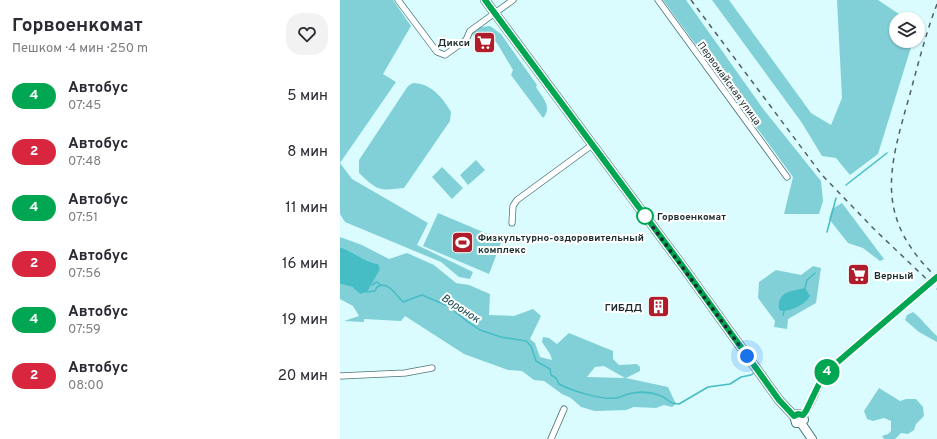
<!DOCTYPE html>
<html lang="ru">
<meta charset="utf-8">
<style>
:root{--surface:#fff;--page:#f2f2f3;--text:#2b2b33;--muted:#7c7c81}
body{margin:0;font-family:Overpass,sans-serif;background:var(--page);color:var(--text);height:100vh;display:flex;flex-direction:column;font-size:15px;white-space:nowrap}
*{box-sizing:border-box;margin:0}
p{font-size:13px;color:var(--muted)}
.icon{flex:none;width:22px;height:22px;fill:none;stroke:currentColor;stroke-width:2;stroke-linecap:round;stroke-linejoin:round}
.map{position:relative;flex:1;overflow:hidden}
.drawer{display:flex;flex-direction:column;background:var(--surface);width:340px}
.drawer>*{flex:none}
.badge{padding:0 8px;border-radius:13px;font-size:14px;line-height:26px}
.buttons{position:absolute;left:549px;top:12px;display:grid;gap:8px}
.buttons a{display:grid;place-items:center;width:36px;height:36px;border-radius:50%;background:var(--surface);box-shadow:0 1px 3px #0004;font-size:20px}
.you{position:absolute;width:20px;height:20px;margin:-10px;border:3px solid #fff;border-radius:50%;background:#1a73e8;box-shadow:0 0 0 6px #1a73e833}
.map>.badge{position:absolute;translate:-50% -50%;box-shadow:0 0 0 2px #fff}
.round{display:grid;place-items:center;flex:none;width:42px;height:42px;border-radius:16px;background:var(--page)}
.summary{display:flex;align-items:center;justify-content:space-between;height:68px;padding:0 12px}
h1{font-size:19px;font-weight:700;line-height:30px}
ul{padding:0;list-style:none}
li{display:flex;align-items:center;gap:12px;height:56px;padding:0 12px}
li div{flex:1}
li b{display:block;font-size:15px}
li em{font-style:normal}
li .badge{min-width:44px;font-weight:700;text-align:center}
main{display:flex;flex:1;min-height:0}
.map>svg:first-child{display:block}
</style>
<main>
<section class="drawer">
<div class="summary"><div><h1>Горвоенкомат</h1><p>Пешком · 4 мин · 250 m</p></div><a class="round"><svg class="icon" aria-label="heart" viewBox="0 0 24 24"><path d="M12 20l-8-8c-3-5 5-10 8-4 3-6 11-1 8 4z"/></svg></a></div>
<ul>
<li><span class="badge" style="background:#00a651;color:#fff">4</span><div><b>Автобус</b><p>07:45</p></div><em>5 мин</em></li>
<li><span class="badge" style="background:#d7263d;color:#fff">2</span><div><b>Автобус</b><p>07:48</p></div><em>8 мин</em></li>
<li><span class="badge" style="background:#00a651;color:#fff">4</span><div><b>Автобус</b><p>07:51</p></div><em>11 мин</em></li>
<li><span class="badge" style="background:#d7263d;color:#fff">2</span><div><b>Автобус</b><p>07:56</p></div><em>16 мин</em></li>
<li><span class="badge" style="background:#00a651;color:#fff">4</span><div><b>Автобус</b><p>07:59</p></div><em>19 мин</em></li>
<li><span class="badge" style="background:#d7263d;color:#fff">2</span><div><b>Автобус</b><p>08:00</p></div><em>20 мин</em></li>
</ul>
</section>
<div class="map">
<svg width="597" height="439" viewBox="0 0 597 439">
<rect width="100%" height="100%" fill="#dafcff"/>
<path fill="#81d0d7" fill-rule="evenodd" d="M 0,0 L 53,0 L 71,26 L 43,74 L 56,82 L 0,163 Z
M 323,0 L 346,0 L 424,110 L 481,181 L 483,201 L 479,214 L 444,214 L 453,177 Z
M 372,0 L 389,0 L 471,113 L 491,125 L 502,98 L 497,0 L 538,0 L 562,16 L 563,19 L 556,19 L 556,41 L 571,41 L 572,44 L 538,154 L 510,175 L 496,158 L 482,156 L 462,123 Z
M 150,26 L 161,34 L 197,85 L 196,87 C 202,97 213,107 203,118 L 171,75 L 173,70 L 157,43 L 143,32 L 135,38 L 132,33 L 141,27 Z
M 73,83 C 91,83 103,98 111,112 L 110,121 L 64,188 C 39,191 38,191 19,173 L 19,160 L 68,86 Z
M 136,160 L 145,170 L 128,185 L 120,175 Z
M 0,163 L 12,179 L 88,223 L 77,245 L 133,272 L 130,279 L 119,277 L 101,262 L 5,222 L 0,214 Z
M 102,167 L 123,188 L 112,199 L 92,177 Z
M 502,203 L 544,259 L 540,261 L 523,248 L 508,243 L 489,219 L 492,209 Z
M 98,213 L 162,240 L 149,274 L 83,246 Z
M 0,237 L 22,245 L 49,259 L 67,253 L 94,265 L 116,283 L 129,285 L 150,294 L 149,315 L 174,316 L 193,309 L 201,316 L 190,339 L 195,343 L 200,357 L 212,360 L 210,354 L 202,342 L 203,337 L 209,338 L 217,344 L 229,333 L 273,351 L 273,359 L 279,365 L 297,364 L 300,367 L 300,371 L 286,378 L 328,387 L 336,404 L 332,407 L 324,405 L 316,408 L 294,407 L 286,410 L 255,411 L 241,407 L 231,398 L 222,394 L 204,381 L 194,380 L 182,371 L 168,370 L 124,354 L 65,316 L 61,321 L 24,319 L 24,322 L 4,321 L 19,316 L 13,306 L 0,299 L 0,284 L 12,287 L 20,294 L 38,264 C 23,261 14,252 0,247 ZM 264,366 L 285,378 L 247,377 L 255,367 Z
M 473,266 L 481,268 L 476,303 L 448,319 L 447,329 L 434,327 L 435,321 L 418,298 L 419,282 L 436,270 L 461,275 Z
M 573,312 C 582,319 588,328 597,336 L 597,342 L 579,332 L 565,320 L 567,315 Z
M 539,388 L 560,401 L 566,399 L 576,399 L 583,407 L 584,416 L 576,424 L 574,430 L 568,434 L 561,433 L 555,439 L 544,439 L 542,436 L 548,434 L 551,431 L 551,421 L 544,418 L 533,421 L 527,419 L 524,411 Z"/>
<path fill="#46bcc5" d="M 0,247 C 14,252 23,261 38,264 L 40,269 L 27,292 L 20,294 L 12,287 L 0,284 Z
M 465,288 L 470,296 C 465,305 451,311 441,311 L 439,309 C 437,291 452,291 465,288 Z"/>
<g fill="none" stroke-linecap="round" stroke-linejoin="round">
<path stroke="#46bcc5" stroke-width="1.5" d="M 506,185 L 547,153
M 487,232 L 496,198
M 32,285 L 37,282 L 41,285
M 465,288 L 467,280 L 475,273
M 27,292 L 35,291 L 37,287 C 48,280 57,296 63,302 L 82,295 L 108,306 L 128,322 L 140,330 L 161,337 L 186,341 L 191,346 L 196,361 L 210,369 L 211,375 L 216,378 L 219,384 C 232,391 262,400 276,398 C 280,398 284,395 288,394 C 304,390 320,393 332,403 L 339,404 L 368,387 L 390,384 L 401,377 L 411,375 L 415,372
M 443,315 L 444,311"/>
<defs>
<path id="minor" d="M 58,0 L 97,52 L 105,55 L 126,40 L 130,31 L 173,0
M 318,0 L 447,177
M 172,223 L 173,206 L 177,200 L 252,145
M 0,376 L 65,373 L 92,368
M 211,439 L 224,409"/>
<path id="tertiary" d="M 463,415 C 474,402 477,384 488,370 L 597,277"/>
<path id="secondary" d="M 145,0 L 344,268 L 439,400 L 454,416 L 456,423 L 461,423
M 454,416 L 458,414 L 463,415 L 464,420 L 461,423
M 461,423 L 472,439"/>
</defs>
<use href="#minor" stroke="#4c7477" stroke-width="7"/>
<use href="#tertiary" stroke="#4c7477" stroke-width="8"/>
<use href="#secondary" stroke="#4c7477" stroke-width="10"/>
<use href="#minor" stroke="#fff" stroke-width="5.5"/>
<use href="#tertiary" stroke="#fff" stroke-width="7"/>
<use href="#secondary" stroke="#fff" stroke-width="8"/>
<path stroke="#4d6265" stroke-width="1.5" stroke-dasharray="5 5" stroke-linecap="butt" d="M 351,0 L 482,175 L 534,229 L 597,289
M 597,4 C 586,33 578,64 570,94 C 548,171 534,217 597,278"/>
</g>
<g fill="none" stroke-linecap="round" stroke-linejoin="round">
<defs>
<path id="line" d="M 145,0 L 344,268 L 439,400 L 454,416 L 458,414 L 463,415 L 466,411 L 481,380 L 493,366 L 597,277"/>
</defs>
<use href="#line" stroke="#fff" stroke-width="9"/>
<use href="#line" stroke="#00a651" stroke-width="6"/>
<path stroke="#1c2d2f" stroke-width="4" stroke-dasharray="0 7.2" d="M 305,216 L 407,356"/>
</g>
<defs>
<symbol id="supermarket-square" viewBox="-11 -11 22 22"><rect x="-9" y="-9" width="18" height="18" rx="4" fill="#af1c2a" stroke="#fff"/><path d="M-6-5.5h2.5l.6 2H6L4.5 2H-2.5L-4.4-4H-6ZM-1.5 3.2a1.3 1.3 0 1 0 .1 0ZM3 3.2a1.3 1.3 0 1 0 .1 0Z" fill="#fff"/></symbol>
<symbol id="stadium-square" viewBox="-11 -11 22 22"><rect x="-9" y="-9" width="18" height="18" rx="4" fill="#af1c2a" stroke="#fff"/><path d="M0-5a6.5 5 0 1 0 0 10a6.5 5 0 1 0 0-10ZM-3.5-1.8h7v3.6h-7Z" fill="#fff"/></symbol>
<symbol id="building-square" viewBox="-11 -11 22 22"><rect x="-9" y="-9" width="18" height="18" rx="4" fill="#af1c2a" stroke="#fff"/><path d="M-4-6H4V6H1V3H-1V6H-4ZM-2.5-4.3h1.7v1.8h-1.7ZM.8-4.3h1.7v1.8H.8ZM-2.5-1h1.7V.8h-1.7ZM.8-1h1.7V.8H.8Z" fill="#fff"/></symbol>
</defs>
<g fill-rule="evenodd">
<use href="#supermarket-square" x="132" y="30" width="25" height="25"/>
<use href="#stadium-square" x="110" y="230" width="25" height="25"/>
<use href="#supermarket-square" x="506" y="262" width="25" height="25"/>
<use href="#building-square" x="306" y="294" width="25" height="25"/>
</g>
<circle fill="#fff" stroke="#00a651" stroke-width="2" cx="305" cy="216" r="8"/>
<g text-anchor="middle" stroke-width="4" stroke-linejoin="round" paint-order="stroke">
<g font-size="10" font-weight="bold" fill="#1c2d2f" stroke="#fff" text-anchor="end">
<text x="130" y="46">Дикси</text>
<text x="138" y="241" text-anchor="start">Физкультурно-оздоровительный<tspan x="138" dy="12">комплекс</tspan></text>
<text x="534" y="279" text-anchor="start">Верный</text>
<text x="302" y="311">ГИБДД</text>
</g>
<g font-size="10" fill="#1c2d2f" stroke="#fff">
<text transform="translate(390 83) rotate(54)" y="4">Первомайская улица</text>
</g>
<g font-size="10" font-weight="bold" fill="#1c2d2f" stroke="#fff" text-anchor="start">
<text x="317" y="220">Горвоенкомат</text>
</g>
<g font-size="11" font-style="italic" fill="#11464a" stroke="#fff">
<text transform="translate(121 308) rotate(33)" y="4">Воронок</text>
</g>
</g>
</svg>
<div class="buttons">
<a><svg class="icon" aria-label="layers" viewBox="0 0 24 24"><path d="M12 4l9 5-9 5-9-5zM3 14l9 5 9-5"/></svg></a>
</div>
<div class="you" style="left:407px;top:356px"></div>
<b class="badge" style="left:487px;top:372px;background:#00a651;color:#fff">4</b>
</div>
</main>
